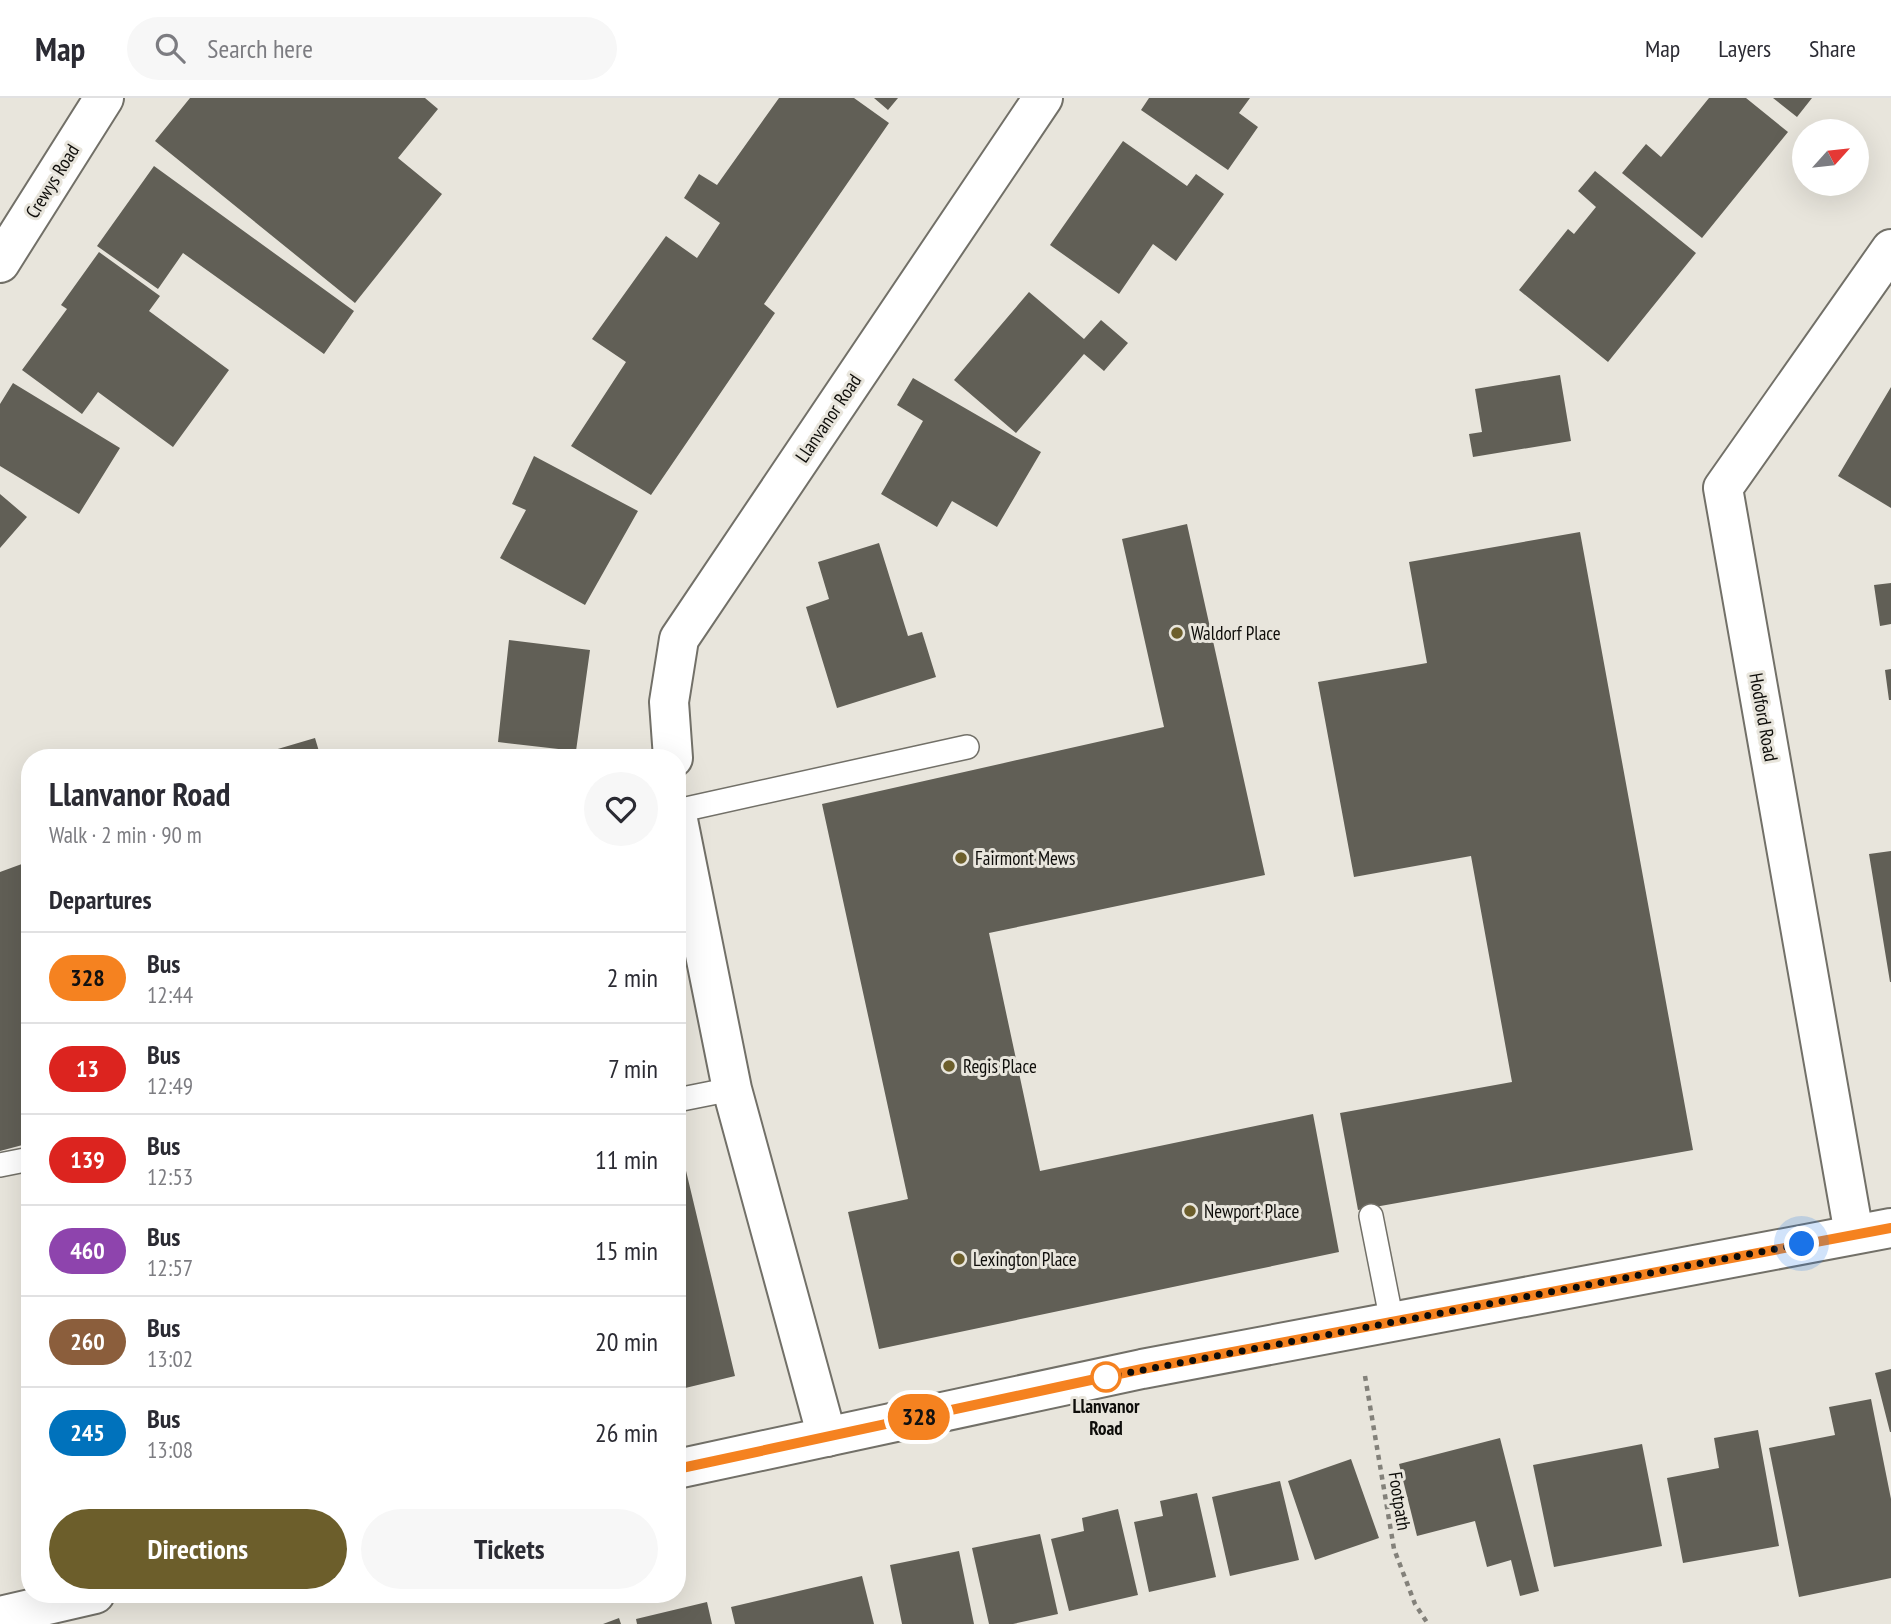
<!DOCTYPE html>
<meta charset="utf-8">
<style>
:root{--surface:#fff;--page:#f7f7f7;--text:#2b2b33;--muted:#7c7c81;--line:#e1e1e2;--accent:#6c5e2b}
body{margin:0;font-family:"PT Sans Narrow",sans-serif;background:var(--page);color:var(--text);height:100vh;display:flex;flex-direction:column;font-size:26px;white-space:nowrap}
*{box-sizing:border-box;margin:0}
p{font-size:23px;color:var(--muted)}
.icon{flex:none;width:38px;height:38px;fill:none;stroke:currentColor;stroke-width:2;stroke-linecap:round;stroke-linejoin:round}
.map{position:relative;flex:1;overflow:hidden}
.panel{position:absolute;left:21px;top:651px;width:665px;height:854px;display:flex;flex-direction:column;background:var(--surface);border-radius:28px;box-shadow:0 7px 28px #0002}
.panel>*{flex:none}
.badge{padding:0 14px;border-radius:23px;font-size:24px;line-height:46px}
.needle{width:46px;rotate:63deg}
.fabs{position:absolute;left:1792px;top:21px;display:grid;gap:14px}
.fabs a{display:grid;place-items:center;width:77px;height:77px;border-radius:50%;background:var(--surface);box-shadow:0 7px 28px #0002;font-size:35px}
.you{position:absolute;width:35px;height:35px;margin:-18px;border:5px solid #fff;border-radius:50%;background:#1a73e8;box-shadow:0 0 0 10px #1a73e833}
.map>.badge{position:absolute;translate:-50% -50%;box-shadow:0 0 0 4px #fff}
h2{padding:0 28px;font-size:26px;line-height:63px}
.round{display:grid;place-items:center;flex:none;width:74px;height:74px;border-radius:37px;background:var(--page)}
.head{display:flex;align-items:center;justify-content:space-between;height:119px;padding:0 28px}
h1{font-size:33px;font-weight:800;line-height:52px}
.button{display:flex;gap:14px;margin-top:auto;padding:14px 28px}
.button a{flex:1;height:80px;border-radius:42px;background:var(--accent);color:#fff;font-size:28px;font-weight:800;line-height:80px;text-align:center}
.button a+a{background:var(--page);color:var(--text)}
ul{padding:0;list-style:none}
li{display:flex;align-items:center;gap:21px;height:91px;padding:0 28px;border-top:2px solid var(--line)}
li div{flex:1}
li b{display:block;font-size:26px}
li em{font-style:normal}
li .badge{min-width:77px;font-weight:700;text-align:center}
header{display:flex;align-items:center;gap:42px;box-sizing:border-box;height:98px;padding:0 35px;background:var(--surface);border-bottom:2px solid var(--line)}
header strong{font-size:33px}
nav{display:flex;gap:38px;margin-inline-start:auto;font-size:24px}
.search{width:490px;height:63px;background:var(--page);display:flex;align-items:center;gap:18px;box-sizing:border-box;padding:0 24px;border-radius:38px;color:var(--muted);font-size:26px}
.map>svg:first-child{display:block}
</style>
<header>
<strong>Map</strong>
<div class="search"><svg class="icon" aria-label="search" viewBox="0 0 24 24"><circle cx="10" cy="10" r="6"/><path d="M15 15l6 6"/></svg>Search here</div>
<nav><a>Map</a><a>Layers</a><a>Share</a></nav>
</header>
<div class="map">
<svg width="1891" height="1526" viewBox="0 0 1891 1526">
<rect width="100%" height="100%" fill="#e8e5dc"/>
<path fill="#615f56" d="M 190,0 L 425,0 L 438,11 L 398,60 L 442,96 L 355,205 L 155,43 Z
M 779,0 L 854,0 L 889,25 L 764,206 L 775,215 L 651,397 L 571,348 L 626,264 L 592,241 L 666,138 L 697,160 L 720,125 L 684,100 L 699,76 L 717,87 Z
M 874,0 L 898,0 L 888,12 Z
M 1149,0 L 1250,0 L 1239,15 L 1258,29 L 1228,72 L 1141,12 Z
M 1709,0 L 1746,0 L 1788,34 L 1702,140 L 1622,75 L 1646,46 L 1661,59 Z
M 1773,0 L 1812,0 L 1797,19 Z
M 1123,43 L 1187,88 L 1196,76 L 1224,96 L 1176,163 L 1153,146 L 1119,196 L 1050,147 Z
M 154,68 L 354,213 L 324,256 L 183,155 L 158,191 L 97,148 Z
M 1595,73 L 1696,155 L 1608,264 L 1519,192 L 1568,131 L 1574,136 L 1596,109 L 1578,93 Z
M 99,154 L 160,198 L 149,213 L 229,272 L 173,349 L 98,294 L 82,316 L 22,272 L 67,211 L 61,207 Z
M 1029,194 L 1084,241 L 1101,222 L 1128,245 L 1104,273 L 1084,256 L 1016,335 L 954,282 Z
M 1560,277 L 1571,343 L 1473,359 L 1469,336 L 1482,334 L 1475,291 Z
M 913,280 L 1041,354 L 997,429 L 952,403 L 937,429 L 881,396 L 923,323 L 897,307 Z
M 13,285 L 120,350 L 79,416 L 0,368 L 0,306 Z
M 1891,289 L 1891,410 L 1838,378 Z
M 534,358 L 638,413 L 585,507 L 500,460 L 526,412 L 512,406 Z
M 0,396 L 27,419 L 0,450 Z
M 1187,426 L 1265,777 L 989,835 L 1040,1073 L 1313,1016 L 1339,1154 L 879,1251 L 848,1114 L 908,1101 L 822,706 L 1164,629 L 1122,441 Z
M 1580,434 L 1693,1052 L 1358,1112 L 1340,1015 L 1512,984 L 1471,758 L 1354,779 L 1318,584 L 1427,565 L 1409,464 Z
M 879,445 L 908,538 L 922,534 L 936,579 L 837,610 L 806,509 L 829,501 L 818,464 Z
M 1891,485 L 1891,526 L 1880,528 L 1874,487 Z
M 509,542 L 590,552 L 576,653 L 498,644 Z
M 1891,571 L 1891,602 L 1889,602 L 1885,572 Z
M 315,640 L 321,660 L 251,660 L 251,659 Z
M 1891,753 L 1891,884 L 1890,884 L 1869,756 Z
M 30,763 L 30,1045 L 0,1053 L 0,774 Z
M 682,1056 L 735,1278 L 677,1292 L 677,1057 Z
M 1891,1271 L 1891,1334 L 1890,1334 L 1875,1275 Z
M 1871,1301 L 1891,1401 L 1891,1480 L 1799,1499 L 1769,1350 L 1835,1337 L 1829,1309 Z
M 1758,1332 L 1779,1448 L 1683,1465 L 1667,1380 L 1719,1370 L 1714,1340 Z
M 1500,1340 L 1539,1493 L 1520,1498 L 1511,1462 L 1487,1469 L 1475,1423 L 1417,1438 L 1399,1366 Z
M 1642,1346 L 1662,1448 L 1554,1469 L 1533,1367 Z
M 1351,1361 L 1379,1440 L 1315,1462 L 1288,1383 Z
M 1280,1383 L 1299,1462 L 1230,1478 L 1212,1399 Z
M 1197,1395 L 1216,1479 L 1149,1494 L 1134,1424 L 1163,1418 L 1160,1403 Z
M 1118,1411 L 1138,1497 L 1069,1513 L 1051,1441 L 1084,1433 L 1082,1420 Z
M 1040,1436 L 1058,1516 L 1013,1526 L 989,1526 L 972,1450 Z
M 959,1453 L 974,1526 L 902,1526 L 890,1467 Z
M 862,1478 L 874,1526 L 735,1526 L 731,1509 Z
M 707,1504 L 712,1526 L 637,1526 L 636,1521 Z
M 619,1520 L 621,1526 L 603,1526 Z"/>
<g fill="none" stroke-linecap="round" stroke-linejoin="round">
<defs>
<path id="service" d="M 677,713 L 967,649
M 677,1002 L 732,991
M 0,1067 L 30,1061
M 1371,1118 L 1392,1224"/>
<path id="minor" d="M 0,165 L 104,0
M 673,660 L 669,604 L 679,541 L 1043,0
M 677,717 L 732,991 L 827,1339
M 1854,1136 L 1723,390 L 1891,151"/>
<path id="primary" d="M 677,1371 L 1142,1271 L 1891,1130
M 0,1518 L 95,1496"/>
</defs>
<use href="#service" stroke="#727068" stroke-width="26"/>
<use href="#minor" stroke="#727068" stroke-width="42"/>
<use href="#primary" stroke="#727068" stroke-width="42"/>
<path stroke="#83817a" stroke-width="4.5" stroke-dasharray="5 5" stroke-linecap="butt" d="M 1365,1278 L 1394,1451 L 1415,1506 L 1428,1526"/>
<use href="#service" stroke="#fff" stroke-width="23"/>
<use href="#minor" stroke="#fff" stroke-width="38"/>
<use href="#primary" stroke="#fff" stroke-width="38"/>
</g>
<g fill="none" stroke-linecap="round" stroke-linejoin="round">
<defs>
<path id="line" d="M 677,1371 L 1142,1271 L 1891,1130"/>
</defs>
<use href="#line" stroke="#fff" stroke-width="16"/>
<use href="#line" stroke="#f58220" stroke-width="10"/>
<path stroke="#0e0d0a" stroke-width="7" stroke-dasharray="0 12.6" d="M 1106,1279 L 1802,1146"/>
</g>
<g fill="#6c5e2b" stroke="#e8e5dc" stroke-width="2.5">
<circle cx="1177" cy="535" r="7"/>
<circle cx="961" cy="760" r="7"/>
<circle cx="949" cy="968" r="7"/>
<circle cx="1190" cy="1113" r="7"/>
<circle cx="959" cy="1161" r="7"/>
</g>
<circle fill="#fff" stroke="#f58220" stroke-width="3.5" cx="1106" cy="1279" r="14"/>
<g text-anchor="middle" stroke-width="6" stroke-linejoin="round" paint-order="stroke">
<g font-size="19" fill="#0e0d0a" stroke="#e8e5dc">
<text transform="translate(52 83) rotate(-58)" y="7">Crewys Road</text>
<text transform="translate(828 320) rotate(-56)" y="7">Llanvanor Road</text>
<text transform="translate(1764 619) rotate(80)" y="7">Hodford Road</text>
<text transform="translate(1400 1403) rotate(81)" y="7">Footpath</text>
</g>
<g font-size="19" fill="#0e0d0a" stroke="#e8e5dc" text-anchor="start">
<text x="1191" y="542">Waldorf Place</text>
<text x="975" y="767">Fairmont Mews</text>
<text x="963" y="975">Regis Place</text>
<text x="1204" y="1120">Newport Place</text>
<text x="973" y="1168">Lexington Place</text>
</g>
<g font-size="19" font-weight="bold" fill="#0e0d0a" stroke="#e8e5dc">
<text x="1106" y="1315">Llanvanor<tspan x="1106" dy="22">Road</tspan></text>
</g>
</g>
</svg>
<div class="fabs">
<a><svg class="needle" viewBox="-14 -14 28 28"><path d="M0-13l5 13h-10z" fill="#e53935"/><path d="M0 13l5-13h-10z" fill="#7c7c81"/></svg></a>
</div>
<div class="you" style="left:1802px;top:1146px"></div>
<b class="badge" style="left:919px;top:1319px;background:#f58220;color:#111">328</b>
<section class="panel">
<div class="head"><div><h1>Llanvanor Road</h1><p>Walk · 2 min · 90 m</p></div><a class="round"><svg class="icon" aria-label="heart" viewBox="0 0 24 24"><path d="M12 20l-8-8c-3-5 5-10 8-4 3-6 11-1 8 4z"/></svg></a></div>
<h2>Departures</h2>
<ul>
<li><span class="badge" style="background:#f58220;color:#111">328</span><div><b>Bus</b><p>12:44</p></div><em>2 min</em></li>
<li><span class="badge" style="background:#dc241f;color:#fff">13</span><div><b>Bus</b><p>12:49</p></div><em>7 min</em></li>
<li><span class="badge" style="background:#dc241f;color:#fff">139</span><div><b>Bus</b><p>12:53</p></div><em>11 min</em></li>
<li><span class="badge" style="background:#8e44ad;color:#fff">460</span><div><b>Bus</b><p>12:57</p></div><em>15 min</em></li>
<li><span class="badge" style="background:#8b5e3c;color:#fff">260</span><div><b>Bus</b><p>13:02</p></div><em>20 min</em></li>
<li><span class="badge" style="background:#0072bc;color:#fff">245</span><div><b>Bus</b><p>13:08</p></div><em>26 min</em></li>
</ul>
<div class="button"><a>Directions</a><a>Tickets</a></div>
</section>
</div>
